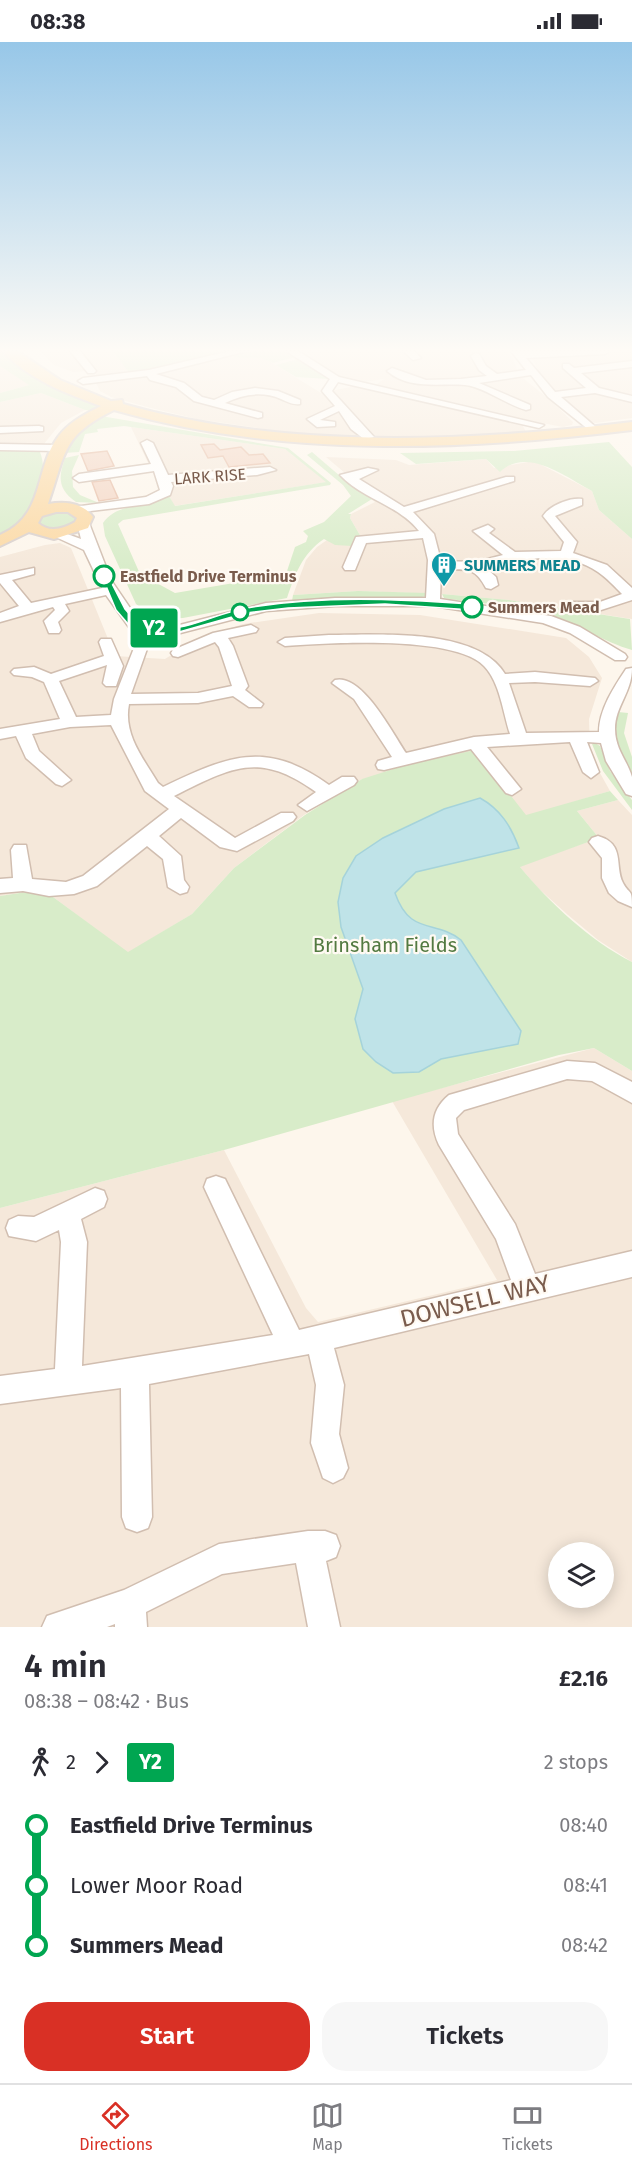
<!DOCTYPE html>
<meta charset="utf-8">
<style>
:root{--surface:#fff;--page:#f7f7f7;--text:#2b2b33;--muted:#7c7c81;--line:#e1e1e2;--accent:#d93025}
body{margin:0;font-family:"Fira Sans",sans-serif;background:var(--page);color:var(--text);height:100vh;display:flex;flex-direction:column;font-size:22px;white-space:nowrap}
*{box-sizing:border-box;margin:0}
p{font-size:20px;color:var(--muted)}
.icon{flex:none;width:33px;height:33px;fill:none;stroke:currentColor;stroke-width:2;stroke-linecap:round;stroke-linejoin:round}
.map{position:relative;height:1585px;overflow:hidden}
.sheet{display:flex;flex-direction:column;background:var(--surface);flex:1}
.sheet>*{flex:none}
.badge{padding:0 12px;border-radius:4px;font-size:21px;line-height:39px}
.buttons{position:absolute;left:548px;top:1500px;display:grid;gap:12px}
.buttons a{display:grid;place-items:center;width:66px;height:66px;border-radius:50%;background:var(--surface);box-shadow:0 3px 15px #0003;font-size:30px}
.map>.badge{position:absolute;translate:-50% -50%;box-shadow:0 0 0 3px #fff}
.legs{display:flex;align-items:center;gap:9px;height:66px;padding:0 24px;font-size:20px}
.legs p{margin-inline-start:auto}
.headline{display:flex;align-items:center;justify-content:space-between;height:102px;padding:0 24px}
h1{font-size:33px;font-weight:600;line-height:45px}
.cta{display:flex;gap:12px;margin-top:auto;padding:12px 24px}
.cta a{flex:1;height:69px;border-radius:24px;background:var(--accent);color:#fff;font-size:24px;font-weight:600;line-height:69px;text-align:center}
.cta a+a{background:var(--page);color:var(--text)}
ul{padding:0 24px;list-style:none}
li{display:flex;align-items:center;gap:21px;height:60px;font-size:22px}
li i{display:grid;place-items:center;width:9px;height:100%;margin:0 8px;background:currentColor}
li i::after{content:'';width:15px;height:15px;margin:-8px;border:4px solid;border-radius:50%;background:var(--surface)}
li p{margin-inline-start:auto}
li:first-child i{background:linear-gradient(#0000 50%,currentColor 0)}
li:last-child i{background:linear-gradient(currentColor 50%,#0000 0)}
.status{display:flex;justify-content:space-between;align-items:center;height:42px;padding:0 30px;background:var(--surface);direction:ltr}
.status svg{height:16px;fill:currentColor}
.tabs{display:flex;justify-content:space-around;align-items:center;height:84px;border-top:2px solid var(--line);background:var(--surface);font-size:16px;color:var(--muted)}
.tabs a{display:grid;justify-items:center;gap:3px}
.tabs .active{color:var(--accent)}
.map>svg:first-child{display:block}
</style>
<div class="status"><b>08:38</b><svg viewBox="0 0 49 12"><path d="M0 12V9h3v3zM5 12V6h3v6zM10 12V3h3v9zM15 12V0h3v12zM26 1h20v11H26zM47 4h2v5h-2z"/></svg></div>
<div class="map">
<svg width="632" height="1585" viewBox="0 0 632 1585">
<rect width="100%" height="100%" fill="#fdf6ec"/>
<path fill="#f5e8da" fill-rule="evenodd" d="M 40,309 L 113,309 L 128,329 L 98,333 L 85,329 L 73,330 L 54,323 Z
M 306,309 L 506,309 L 512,314 L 519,333 L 549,357 L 573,380 L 572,383 L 563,385 L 526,378 L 522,382 L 526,390 L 511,393 L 391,397 L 292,391 L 197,377 L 151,366 L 111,355 L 100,349 L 96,341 L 231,313 L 235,315 L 261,314 L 321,351 L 355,344 L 370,347 L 384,337 L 358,341 L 338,336 L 317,322 Z
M 632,309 L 632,376 L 595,381 L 583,377 L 540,333 L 532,316 Z
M 0,324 L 28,341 L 29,343 L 0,351 Z
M 41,351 L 85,368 L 61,381 L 43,403 L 0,402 L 0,360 Z
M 131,385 L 285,407 L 327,440 L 174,464 L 169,454 L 174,446 L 160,420 L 148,421 Z
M 326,415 L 396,418 L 409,423 L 486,417 L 494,426 L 534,419 L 592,449 L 599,468 L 632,497 L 632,577 L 509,558 L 442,552 L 358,549 L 293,553 L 306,518 L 317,505 L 327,498 L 336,503 L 352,500 L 361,495 L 350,476 L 351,472 L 375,460 L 340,434 L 345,431 Z
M 60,501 L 71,506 L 115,614 L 165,617 L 197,597 L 243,582 L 319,571 L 420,573 L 566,596 L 589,615 L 602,636 L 589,677 L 590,713 L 610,749 L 526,774 L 497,739 L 362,737 L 304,773 L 234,826 L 192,872 L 128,911 L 53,855 L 26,850 L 0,854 L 0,515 L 45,503 Z
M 618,758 L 632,773 L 632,920 L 598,898 L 568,873 L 538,846 L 519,824 L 599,796 L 577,769 Z
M 594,1006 L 632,1029 L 632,1585 L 0,1585 L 0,1166 L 224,1108 L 306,1266 L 318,1280 L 497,1238 L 392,1059 ZM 558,1510 L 603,1510 L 603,1556 L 558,1556 Z"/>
<path fill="#d8ecc9" d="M 0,309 L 96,362 L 97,365 L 93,369 L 85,368 L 41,351 L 0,360 L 0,351 L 29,343 L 0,324 Z
M 113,309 L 235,309 L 129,331 Z
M 252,309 L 285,309 L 295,315 L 273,321 C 254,310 241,320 231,313 Z
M 298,317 L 327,335 L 328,337 L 296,335 L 276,323 Z
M 101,374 L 288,406 L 331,441 L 330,443 L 123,478 L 118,482 L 140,532 L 175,551 L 286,532 L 295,505 L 306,500 L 308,494 L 303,489 L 324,480 L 351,454 L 343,443 L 307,413 L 312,410 L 354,446 L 372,457 L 348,472 L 351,472 L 350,476 L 361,495 L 354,498 L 352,504 L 335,503 L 324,497 C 302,512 295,532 287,556 L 183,576 L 165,577 L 154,575 L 136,562 L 105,494 L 103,481 C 118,459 149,467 169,454 L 175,464 L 326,440 L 285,407 L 124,384 L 97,387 L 98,390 L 85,392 L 79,410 L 64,411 L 80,387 Z
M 609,400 L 632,425 L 632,497 L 599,468 L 592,449 C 567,436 527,404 500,430 L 486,417 L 416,422 L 400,411 L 514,409 Z
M 0,409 L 36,409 L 40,410 C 52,440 26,480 0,493 Z
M 79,413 L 72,429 L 73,445 L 80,453 L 99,461 L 76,460 C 58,447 58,436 65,416 Z
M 57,468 L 75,471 L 78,479 C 66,489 52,489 37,482 L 41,474 Z
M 358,549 L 428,551 L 427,554 L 416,556 L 344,555 L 292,559 L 293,553 Z
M 442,552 L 509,558 L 630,577 L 632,608 C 604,600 582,584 555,576 C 522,564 485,562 450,557 L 444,556 Z
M 618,670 L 628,671 L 624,691 L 632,715 L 632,735 C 618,715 612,693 618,670 Z
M 595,701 L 600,704 L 610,729 L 632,758 L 632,768 L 603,729 L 592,702 Z
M 475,708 L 526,773 L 610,749 L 618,758 L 577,769 L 599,796 L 520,825 C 550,861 589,898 632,920 L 632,1029 L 594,1006 L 559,1013 L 224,1108 L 0,1166 L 0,854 L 26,850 L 53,855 L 128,910 L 192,872 L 234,826 L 305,773 L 362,737 L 406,723 Z"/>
<path fill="#bfe3e8" stroke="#a5d3da" stroke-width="1.5" d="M 480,756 C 500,767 511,784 519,806 L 416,830 L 395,851 C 410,894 434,877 461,898 L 521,989 L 518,1002 L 441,1017 L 419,1030 L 393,1031 L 376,1020 L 363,1007 L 355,977 L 363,947 L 341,885 L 338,860 L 343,836 L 356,814 L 383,796 L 444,767 Z"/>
<path fill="#f3d5c3" stroke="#e6bba3" stroke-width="1.5" d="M 214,402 L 220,408 L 241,405 L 249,413 L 263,412 L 270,421 L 229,425 L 223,414 L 208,416 L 201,403 Z
M 107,409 L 114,424 L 88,429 L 81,412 Z
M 110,438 L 118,456 L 99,459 L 92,440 Z"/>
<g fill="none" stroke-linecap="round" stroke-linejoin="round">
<defs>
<path id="minor" d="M 70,309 L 80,309 L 96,329 L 94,331 L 88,331 Z
M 230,309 L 247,309 L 156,332 L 184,341 L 202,355 L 214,358 L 232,350 L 255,346 L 278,349 L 300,358 L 300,362 C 292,363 288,360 281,357 C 262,349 243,352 225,361 L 262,371 L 262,375 L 258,376 L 194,359 L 176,345 L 150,338 L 147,334 L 83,342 L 78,339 L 83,336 L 149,328 Z
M 286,309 L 298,309 L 339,335 L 544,383 L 539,386 L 338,340 L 332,349 C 346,364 360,380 374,395 L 364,397 L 351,387 L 339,369 L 320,378 L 335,380 L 335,384 L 317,385 L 307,377 L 335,364 L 322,349 L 330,337 Z
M 403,309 L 414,309 L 421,316 L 413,318 Z
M 511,309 L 610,309 L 605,312 L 526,316 L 555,350 L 586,346 L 563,326 L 563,322 L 569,322 L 574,326 L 632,319 L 632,325 L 581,331 L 599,346 L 632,354 L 632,360 L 595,351 L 561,355 L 598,387 L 598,391 L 594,392 L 548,355 L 531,333 L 479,341 L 530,363 L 530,367 L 526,368 C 507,363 482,344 465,343 C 438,341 409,348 387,329 L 392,326 L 426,338 L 461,337 L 487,334 L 479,328 L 471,314 L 476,311 L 479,312 L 486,324 L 497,332 L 526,328 Z
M 39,384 L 43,385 L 43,389 L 0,391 L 0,385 Z
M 147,398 L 153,401 L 168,433 L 270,425 L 276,428 L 257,433 L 171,440 L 173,444 L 170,453 L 149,462 L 74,471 L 74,465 L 146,455 L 160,448 L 154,429 L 79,440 L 73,436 L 79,432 L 151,422 L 141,401 Z
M 0,402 L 58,403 L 64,406 L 58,409 L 0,408 Z
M 368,426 L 378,428 L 359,437 L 404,465 L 506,435 L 514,435 L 514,439 L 413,470 L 434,492 L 441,519 L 476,520 L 503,513 L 473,489 L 488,483 L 494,487 L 489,491 L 515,510 L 561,509 L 564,500 L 543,474 C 549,464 570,455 582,457 L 582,463 L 555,474 L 577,500 L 573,511 L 607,523 L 632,546 L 632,558 L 601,568 L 571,566 L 571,560 L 600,560 L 622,552 C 615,545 607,536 598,530 C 566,507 521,517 486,526 L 496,535 L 498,543 L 491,547 L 486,546 C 474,523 465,528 441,527 L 440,557 L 551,574 L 580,585 L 625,612 L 627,615 L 625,618 L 615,618 L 570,591 L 543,581 L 433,564 L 335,564 L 266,569 L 165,595 L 160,594 L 158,591 L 160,588 L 266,561 L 335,556 L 426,556 L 428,518 L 423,496 L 366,501 L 355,528 L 345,528 L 343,525 L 356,495 L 419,489 C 399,463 362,457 340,433 Z
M 83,477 L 89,481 L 111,538 L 145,588 L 143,591 L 133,591 L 106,553 L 65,562 L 69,569 L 58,580 L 61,588 L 59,591 L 49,591 L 44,579 L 55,568 L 53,565 L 0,580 L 0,571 L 19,564 L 0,541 L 0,533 L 34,526 L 34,532 L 12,538 L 31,561 L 102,546 L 84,508 L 47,491 L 53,487 L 81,497 L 77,481 Z
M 251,583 L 258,587 L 256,590 L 228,596 L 233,604 L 248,644 L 245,648 L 263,662 L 261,665 L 249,665 L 233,654 L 198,661 L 129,662 C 123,692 143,716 158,741 L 163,745 C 228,714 265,697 329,743 L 342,735 L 354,735 L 357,739 L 354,743 L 307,769 L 298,763 L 316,750 C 259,709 232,725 174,754 L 235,796 L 281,771 L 293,771 L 296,775 L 293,779 L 237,809 L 220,805 L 181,776 L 159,794 L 181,814 L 184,838 L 189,845 L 187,850 L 180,852 L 168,845 L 163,817 L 147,804 L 97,844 L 74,852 L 49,854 L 23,849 L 0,851 L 0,837 L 13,836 L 11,808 L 14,803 L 26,803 L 32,837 L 66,840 L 83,834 L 169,767 L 145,749 L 111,683 L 70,685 L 32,692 L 39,709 L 71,738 L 62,744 L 56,742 L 26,716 L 16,694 L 0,697 L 0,687 L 60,677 L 44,640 L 32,635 L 14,633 L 11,630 L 14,627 L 34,625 L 51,632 L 104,614 L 99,600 L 101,597 L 111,597 L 123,624 L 116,644 L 106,644 L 103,641 L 107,623 L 59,639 L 76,675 L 111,673 L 114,657 L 136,601 L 146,601 L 148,604 L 131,652 L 198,651 L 232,644 L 219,605 L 215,600 L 178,615 L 173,614 L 171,611 L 173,608 L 213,591 Z
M 329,593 C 377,593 477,585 505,632 L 535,630 L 595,636 L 598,639 L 590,644 L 535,640 L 509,641 L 526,691 L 599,690 C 599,668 614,645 626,627 L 632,626 C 632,651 615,664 615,687 C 615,707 627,718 632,735 C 632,740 632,748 632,754 L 626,752 L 606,719 L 601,701 L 587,700 L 599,730 L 591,736 L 583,730 L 570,700 L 487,705 L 521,747 L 512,753 L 506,751 L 471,707 L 384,728 L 378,727 L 376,723 L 378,719 L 392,715 L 354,657 L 332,641 L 335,638 C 362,631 393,692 406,711 L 474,695 L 510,692 C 503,671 500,640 484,624 C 454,593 328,601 285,604 L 278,600 L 285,596 Z
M 598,794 C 626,802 614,824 623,841 C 630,854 632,845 632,865 L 618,859 L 609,851 L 602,836 L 602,816 L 589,800 L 592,796 Z
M 567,1019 L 595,1021 L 632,1040 L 632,1061 L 592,1039 L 567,1037 L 464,1068 L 456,1076 L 458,1092 L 515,1182 L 535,1232 L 632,1209 L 632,1235 L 334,1306 L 344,1343 L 339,1392 L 348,1426 L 343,1436 L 333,1441 L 323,1436 L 311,1401 L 316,1343 L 309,1312 L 149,1342 L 152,1475 L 148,1486 L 137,1490 L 126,1486 L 122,1475 L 121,1346 L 0,1362 L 0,1334 L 55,1327 L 61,1200 L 59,1188 L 36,1199 L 9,1194 L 6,1186 L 9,1178 L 18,1174 L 34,1175 L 95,1146 L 104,1149 L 107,1157 L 104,1165 L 81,1177 L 87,1200 L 82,1324 L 273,1293 L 204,1145 L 207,1137 L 216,1134 L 225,1137 L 299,1288 L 511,1238 L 496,1197 L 439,1103 C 430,1084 432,1067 449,1053 Z
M 308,1489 L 325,1489 L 336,1493 L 340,1504 L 336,1515 L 326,1519 L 340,1585 L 308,1585 L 296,1521 L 222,1532 L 146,1570 L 147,1585 L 115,1585 L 115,1582 L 107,1585 L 42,1585 L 47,1574 L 124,1548 L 219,1502 Z"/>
<path id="major" d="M 3,309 L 17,309 L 60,338 L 111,359 L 122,358 L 123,362 C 285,408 466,400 632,380 L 632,388 C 461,409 281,416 114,368 C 61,394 66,411 48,462 C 65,459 82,460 93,475 L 88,486 L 54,497 L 29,490 L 0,504 L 0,493 C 48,472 32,424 62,390 C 73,378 87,371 101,364 C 67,352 27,337 3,309 ZM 56,470 L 68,470 L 77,476 L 75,480 C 63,487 49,491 38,481 L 42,474 Z"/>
</defs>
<use href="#minor" stroke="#d1beb0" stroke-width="3"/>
<use href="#major" stroke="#dad1cd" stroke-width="4"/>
<use href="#minor" fill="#fff" fill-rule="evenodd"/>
<use href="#major" fill="#fbd9a5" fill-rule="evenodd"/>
</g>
<linearGradient id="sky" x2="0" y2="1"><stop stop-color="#97c7e8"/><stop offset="0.58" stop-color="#fefbf6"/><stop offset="1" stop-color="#fefbf6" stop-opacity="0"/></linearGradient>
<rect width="632" height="531" fill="url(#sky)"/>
<path fill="#00a651" stroke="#fff" stroke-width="1.5" d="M 101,532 L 107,532 L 125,567 L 140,584 C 151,582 157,588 167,587 C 192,586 221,570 247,566 C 321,553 397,557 472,562 L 476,565 L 472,568 L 385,562 L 288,566 L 246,571 L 165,594 L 150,588 L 135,590 L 116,568 Z"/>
<defs>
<symbol id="building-pin" viewBox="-11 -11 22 30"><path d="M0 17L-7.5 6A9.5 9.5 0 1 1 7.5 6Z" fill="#0f9aa8" stroke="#fffaf3"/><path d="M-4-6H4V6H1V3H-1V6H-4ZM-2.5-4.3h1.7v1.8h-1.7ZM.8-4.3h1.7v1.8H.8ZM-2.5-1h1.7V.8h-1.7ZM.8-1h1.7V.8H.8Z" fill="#fff"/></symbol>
</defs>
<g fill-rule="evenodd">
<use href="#building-pin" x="429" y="508" width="30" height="40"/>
</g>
<g fill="#fff" stroke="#00a651" stroke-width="3">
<circle cx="104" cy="534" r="10"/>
<circle cx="472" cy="565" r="10"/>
<circle cx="240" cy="570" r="8"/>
</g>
<g text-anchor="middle" stroke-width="4.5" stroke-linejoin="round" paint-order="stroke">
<g font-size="16" fill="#7a5c4d" stroke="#fffaf3">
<text transform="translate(210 434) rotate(-4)" y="6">LARK RISE</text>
</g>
<g font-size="16" font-weight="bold" fill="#0d838f" stroke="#fffaf3" text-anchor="start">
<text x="464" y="529">SUMMERS MEAD</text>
</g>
<g font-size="16" font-weight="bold" fill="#7a5c4d" stroke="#fffaf3" text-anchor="start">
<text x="120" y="540">Eastfield Drive Terminus</text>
<text x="488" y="571">Summers Mead</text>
</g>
<g font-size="20" fill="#537a41" stroke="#fffaf3">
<text x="385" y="910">Brinsham Fields</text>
</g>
<g font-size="24" fill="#7a5c4d" stroke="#fffaf3">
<text transform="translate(475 1259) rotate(-14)" y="8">DOWSELL WAY</text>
</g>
</g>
</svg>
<div class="buttons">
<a><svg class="icon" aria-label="layers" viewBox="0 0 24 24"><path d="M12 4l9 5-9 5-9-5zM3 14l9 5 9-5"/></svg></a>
</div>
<b class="badge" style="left:154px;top:586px;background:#00a651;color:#fff">Y2</b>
</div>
<section class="sheet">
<div class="headline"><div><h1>4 min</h1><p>08:38 – 08:42 · Bus</p></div><b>£2.16</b></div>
<div class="legs"><svg class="icon" aria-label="walk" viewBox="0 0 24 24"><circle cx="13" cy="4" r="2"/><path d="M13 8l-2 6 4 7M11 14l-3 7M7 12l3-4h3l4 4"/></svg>2<svg class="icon" aria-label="forward" viewBox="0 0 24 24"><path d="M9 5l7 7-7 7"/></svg><b class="badge" style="background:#00a651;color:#fff">Y2</b><p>2 stops</p></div>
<ul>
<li><i style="color:#00a651"></i><b>Eastfield Drive Terminus</b><p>08:40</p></li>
<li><i style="color:#00a651"></i><span>Lower Moor Road</span><p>08:41</p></li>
<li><i style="color:#00a651"></i><b>Summers Mead</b><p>08:42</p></li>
</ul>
<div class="cta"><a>Start</a><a>Tickets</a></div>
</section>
<nav class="tabs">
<a class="active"><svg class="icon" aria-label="directions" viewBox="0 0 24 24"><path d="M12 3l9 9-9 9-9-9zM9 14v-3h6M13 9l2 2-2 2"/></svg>Directions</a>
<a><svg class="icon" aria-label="map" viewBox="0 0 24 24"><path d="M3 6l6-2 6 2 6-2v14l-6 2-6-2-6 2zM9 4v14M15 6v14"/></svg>Map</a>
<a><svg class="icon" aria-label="tickets" viewBox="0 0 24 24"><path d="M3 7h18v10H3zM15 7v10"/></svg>Tickets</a>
</nav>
